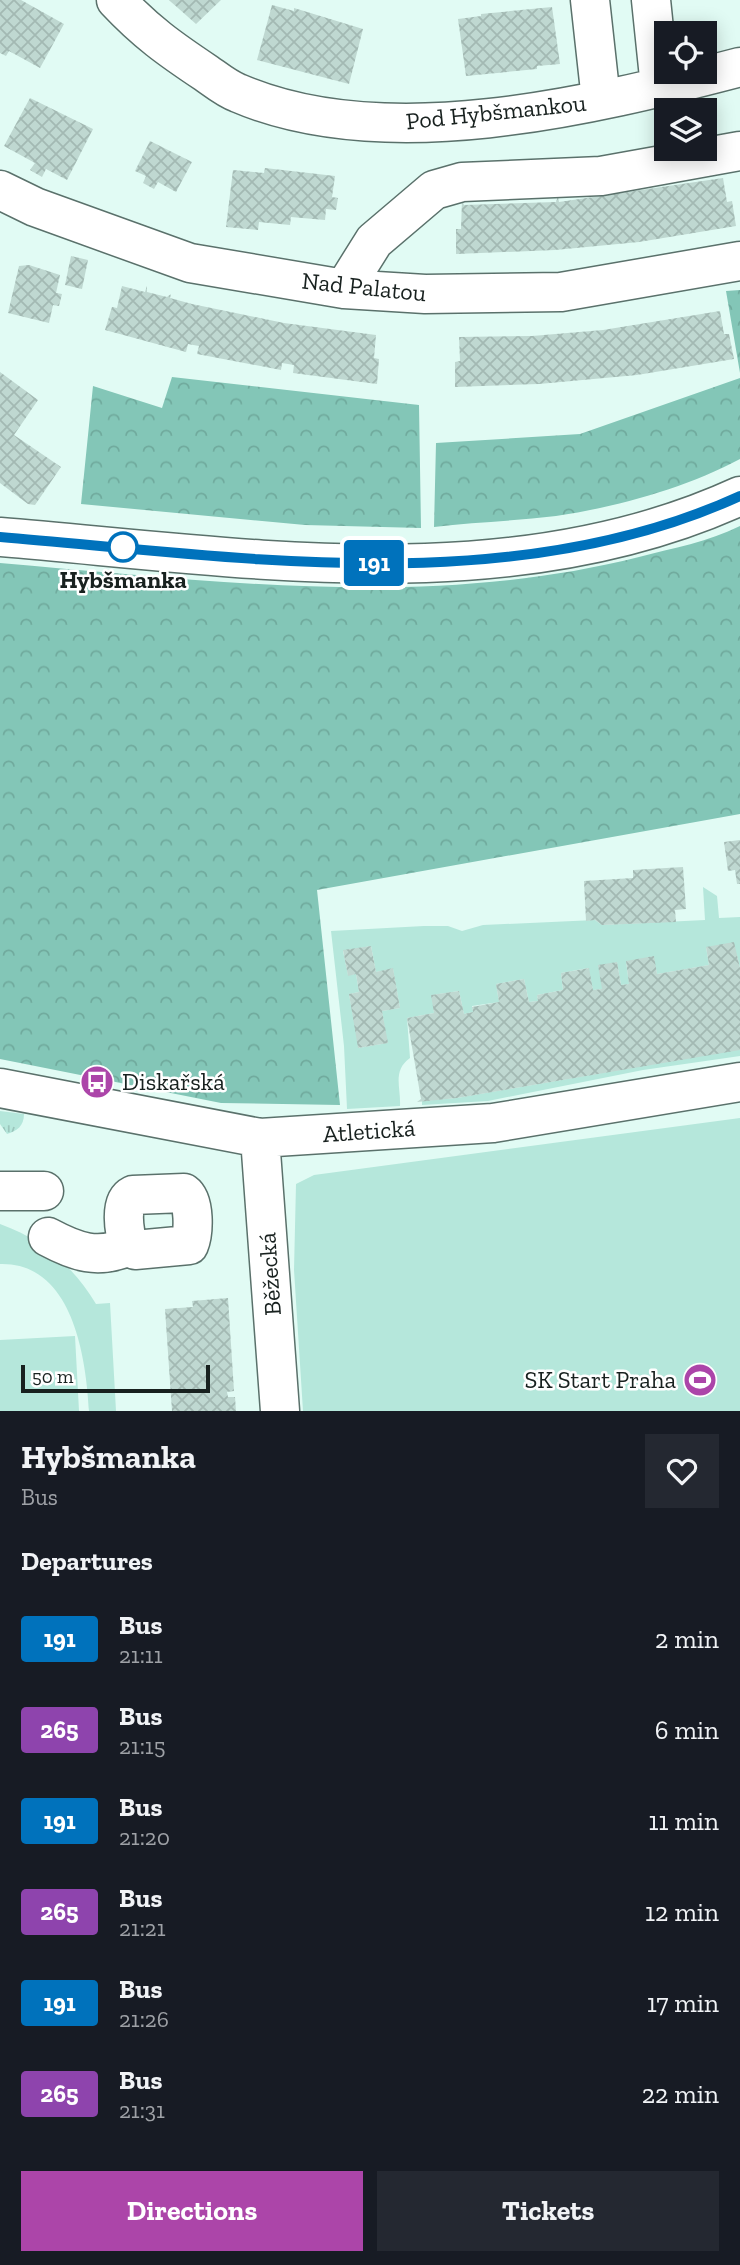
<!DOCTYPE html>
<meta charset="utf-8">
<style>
:root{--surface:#171b24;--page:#242831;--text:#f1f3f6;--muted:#9ea1a6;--accent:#ac45a9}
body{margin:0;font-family:"Zilla Slab",serif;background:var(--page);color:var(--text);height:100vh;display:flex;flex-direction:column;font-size:26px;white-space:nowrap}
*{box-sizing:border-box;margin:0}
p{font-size:23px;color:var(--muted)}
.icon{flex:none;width:38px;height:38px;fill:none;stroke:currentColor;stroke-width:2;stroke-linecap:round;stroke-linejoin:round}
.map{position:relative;height:1411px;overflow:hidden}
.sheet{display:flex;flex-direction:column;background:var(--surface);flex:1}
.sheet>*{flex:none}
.badge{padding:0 14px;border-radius:5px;font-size:24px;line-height:46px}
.controls{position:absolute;left:654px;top:21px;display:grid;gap:14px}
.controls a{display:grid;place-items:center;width:63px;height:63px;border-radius:0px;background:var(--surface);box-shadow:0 4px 18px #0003;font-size:35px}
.scale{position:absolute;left:21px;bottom:18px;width:189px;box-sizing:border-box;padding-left:7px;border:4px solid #18211f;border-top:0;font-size:19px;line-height:24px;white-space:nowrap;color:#18211f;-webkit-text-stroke:5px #fff;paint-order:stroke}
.map>.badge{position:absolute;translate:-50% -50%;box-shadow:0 0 0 4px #fff}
h2{padding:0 21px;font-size:26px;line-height:63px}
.round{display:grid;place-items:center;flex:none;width:74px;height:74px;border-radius:0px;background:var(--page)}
.overview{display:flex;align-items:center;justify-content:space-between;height:119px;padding:0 21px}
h1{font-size:33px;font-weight:800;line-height:52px}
.cta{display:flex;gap:14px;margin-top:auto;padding:14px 21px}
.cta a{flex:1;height:80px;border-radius:0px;background:var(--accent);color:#fff;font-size:28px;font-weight:800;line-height:80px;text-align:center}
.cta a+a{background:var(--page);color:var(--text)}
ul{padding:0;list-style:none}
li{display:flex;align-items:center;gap:21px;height:91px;padding:0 21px}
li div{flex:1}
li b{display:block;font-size:26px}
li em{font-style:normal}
li .badge{min-width:77px;font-weight:700;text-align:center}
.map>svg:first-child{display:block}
</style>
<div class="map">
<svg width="740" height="1411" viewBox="0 0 740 1411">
<defs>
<pattern id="grass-tufts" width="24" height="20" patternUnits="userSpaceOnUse" patternTransform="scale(1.75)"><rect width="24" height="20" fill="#b5e7db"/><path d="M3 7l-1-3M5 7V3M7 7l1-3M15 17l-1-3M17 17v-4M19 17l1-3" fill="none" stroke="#9bc6bc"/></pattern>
<pattern id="forest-crowns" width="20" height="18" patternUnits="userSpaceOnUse" patternTransform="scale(1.75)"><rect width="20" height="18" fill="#83c6b7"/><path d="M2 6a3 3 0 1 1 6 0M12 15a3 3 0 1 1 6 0" fill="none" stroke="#70aa9d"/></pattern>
<pattern id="building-cross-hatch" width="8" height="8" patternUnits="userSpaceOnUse" patternTransform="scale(1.75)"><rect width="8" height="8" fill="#bfd8d1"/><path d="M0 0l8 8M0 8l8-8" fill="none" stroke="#a3b9b3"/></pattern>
</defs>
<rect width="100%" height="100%" fill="#e1fbf4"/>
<path fill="url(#grass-tufts)" d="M 0,1111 L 24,1114 C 24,1126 17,1131 7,1134 L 0,1124 Z"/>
<path fill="url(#forest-crowns)" d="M 740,290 L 740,373 L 726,291 Z
M 172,377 L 419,405 L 421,528 L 305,525 L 81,504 L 93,386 L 162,408 Z
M 740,378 L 740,459 C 686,488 617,507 556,516 C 516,521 474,522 434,527 L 436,443 L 580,434 Z
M 740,526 L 740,814 L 317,890 L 340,1105 L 221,1103 L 0,1059 L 0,563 C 213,581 428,610 639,557 C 673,548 708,542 740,526 Z"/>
<path fill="#b5e7db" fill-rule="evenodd" d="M 703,887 L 717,896 L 719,918 L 740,917 L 740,968 L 737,955 L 706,947 L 709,965 L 657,974 L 656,969 L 626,961 L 629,984 L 621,985 L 617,962 L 602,989 L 593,990 L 588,968 L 561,973 L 563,990 L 537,995 L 538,1001 L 529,1002 L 524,979 L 496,984 L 499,1002 L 472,1006 L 473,1012 L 464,1014 L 459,991 L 432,995 L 434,1013 L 407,1018 L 410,1058 C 392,1071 401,1087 400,1106 L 347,1109 L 344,1046 L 331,931 L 424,926 L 448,926 L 462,931 L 483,925 L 595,920 L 602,925 L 705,920 ZM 371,946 L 376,972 L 393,969 L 400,1008 L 382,1011 L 387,1043 L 359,1048 L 349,994 L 359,992 L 356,974 L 348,975 L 343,951 Z
M 740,1049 L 740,1056 L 643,1070 L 488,1101 L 422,1105 L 422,1101 L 457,1098 Z
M 740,1118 L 740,1411 L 303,1411 L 294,1270 L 296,1184 L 314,1175 Z
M 0,1224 C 42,1239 73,1266 96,1304 L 110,1303 L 116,1411 L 89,1411 C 86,1358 73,1262 0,1264 Z
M 75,1336 L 79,1411 L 0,1411 L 0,1340 Z"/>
<path fill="url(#building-cross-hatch)" d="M 0,0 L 21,0 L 64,24 L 40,68 L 9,51 L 6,56 L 0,53 Z
M 169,0 L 221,0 L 196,24 Z
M 272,5 L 294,11 L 294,8 L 363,29 L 349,84 L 257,60 Z
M 552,7 L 560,64 L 537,66 L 537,69 L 466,76 L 458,19 L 481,16 L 481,14 Z
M 30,98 L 93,129 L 67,180 L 46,169 L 42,177 L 30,170 L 35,163 L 4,146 Z
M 150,141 L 192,162 L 176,192 L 158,182 L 154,189 L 143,183 L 146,176 L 135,171 Z
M 265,168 L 335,176 L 332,197 L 338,198 L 336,210 L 326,209 L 325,220 L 291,217 L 290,225 L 259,222 L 258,230 L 226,227 L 233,170 L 264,173 Z
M 723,178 L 727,202 L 732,201 L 736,226 L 639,242 L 555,250 L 456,254 L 456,229 L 461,229 L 462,200 L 464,205 L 556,202 L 558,196 L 559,202 Z
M 71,256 L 88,260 L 82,289 L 65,285 Z
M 29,265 L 60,275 L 56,293 L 62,294 L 59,306 L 53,305 L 49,323 L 8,313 L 19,266 Z
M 122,286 L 145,292 L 147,286 L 147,292 L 167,297 L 171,294 L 170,298 L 192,304 L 284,323 L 376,335 L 374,358 L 379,359 L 377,384 L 293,373 L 294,365 L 282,363 L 281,370 L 197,354 L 199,346 L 188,344 L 186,352 L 105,330 L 112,307 L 117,308 Z
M 720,311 L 724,334 L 729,334 L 734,359 L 637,375 L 539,384 L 455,387 L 455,362 L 460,361 L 459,337 L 532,336 L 603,330 Z
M 0,372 L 38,400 L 14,435 L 61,467 L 35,505 L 28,504 L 0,483 Z
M 740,840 L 740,884 L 737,884 L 735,870 L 728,871 L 724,842 Z
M 683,867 L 686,909 L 675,910 L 676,922 L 602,925 L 595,920 L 586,921 L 584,881 L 633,878 L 633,870 Z
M 734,942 L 740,968 L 740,1050 L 457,1098 L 417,1102 L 421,1099 L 407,1018 L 434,1013 L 431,995 L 459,991 L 464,1014 L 473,1012 L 472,1007 L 499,1002 L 496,984 L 524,979 L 529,1002 L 538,1001 L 537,995 L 563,990 L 561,973 L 589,968 L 593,990 L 602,989 L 598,965 L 617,962 L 621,985 L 629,984 L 626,961 L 654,956 L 657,974 L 709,965 L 706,947 Z
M 371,946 L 376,972 L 393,968 L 400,1008 L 382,1011 L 388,1043 L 358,1048 L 349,994 L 359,992 L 356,974 L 348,976 L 343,950 Z
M 228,1298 L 234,1391 L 227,1392 L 228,1397 L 235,1397 L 236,1411 L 172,1411 L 165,1309 L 193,1307 L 192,1301 Z"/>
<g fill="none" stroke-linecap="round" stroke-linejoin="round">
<defs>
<path id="minor" d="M 116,0 C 146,32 170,49 206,73 C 216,80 227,89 238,93 C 385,156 591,106 740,67
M 590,0 L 601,100
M 651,0 L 660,87
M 0,190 L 35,207 L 190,263 L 344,289 L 425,294 L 561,292 L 740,261
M 344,289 L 374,241 L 434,190 L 462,182 L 601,176 L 740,151
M 0,1088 L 260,1138 L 493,1123 L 740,1082
M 260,1138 L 280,1411
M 0,1191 L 44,1191
M 184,1193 C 195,1201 194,1233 189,1245 L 135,1250 L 129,1246 C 124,1232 119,1202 133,1195 Z
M 48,1237 C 76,1252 98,1260 129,1246"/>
<path id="major" d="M 0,537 C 244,557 509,602 740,496"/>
</defs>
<use href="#minor" stroke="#5a716b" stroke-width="41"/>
<use href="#major" stroke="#5a716b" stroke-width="41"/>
<use href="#minor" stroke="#fff" stroke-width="38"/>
<use href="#major" stroke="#fff" stroke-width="38"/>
</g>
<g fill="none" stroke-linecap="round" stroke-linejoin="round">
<defs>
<path id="line" d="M 0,537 C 242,557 511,601 740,496"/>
</defs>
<use href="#line" stroke="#fff" stroke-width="16"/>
<use href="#line" stroke="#0072bc" stroke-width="10"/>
</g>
<defs>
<symbol id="bus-disc" viewBox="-11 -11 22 22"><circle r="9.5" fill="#ac45a9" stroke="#fff"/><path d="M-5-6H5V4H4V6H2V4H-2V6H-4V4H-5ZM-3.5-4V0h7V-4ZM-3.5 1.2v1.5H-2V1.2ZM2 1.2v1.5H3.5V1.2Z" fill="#fff"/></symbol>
<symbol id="stadium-disc" viewBox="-11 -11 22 22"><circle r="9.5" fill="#ac45a9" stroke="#fff"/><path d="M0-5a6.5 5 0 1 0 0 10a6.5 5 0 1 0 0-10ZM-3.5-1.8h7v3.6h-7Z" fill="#fff"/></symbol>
</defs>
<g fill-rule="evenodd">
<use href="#bus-disc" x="78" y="1063" width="38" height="38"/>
<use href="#stadium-disc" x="681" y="1361" width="38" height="38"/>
</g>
<circle fill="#fff" stroke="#0072bc" stroke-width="3.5" cx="123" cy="547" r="14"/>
<g text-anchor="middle" stroke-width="5" stroke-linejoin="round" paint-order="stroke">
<g font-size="24" fill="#18211f" stroke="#fff">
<text transform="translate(496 112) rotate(-6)" y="8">Pod Hybšmankou</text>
<text transform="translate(364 287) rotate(6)" y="8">Nad Palatou</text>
<text transform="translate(369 1131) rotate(-4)" y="8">Atletická</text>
<text transform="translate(270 1274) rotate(-94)" y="8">Běžecká</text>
</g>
<g font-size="24" font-weight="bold" fill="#18211f" stroke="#fff">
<text x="123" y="588">Hybšmanka</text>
</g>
<g font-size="24" fill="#18211f" stroke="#fff" text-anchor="start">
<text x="122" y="1090">Diskařská</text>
<text x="676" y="1388" text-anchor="end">SK Start Praha</text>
</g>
</g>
</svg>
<div class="controls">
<a><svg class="icon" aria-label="locate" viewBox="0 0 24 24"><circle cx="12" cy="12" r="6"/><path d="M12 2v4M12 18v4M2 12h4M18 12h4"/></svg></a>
<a><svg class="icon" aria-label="layers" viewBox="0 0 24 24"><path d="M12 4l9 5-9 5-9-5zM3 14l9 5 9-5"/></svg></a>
</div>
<div class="scale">50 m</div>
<b class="badge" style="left:374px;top:563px;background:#0072bc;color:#fff">191</b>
</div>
<section class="sheet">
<div class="overview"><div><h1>Hybšmanka</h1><p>Bus</p></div><a class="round"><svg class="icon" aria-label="heart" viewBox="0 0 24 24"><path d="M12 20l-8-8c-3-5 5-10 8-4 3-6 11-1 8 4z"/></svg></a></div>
<h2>Departures</h2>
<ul>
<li><span class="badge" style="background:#0072bc;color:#fff">191</span><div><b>Bus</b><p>21:11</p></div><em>2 min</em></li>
<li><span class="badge" style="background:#8e44ad;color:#fff">265</span><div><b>Bus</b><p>21:15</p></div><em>6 min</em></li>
<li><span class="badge" style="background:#0072bc;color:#fff">191</span><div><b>Bus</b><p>21:20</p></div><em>11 min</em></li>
<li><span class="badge" style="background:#8e44ad;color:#fff">265</span><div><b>Bus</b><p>21:21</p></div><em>12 min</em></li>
<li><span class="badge" style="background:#0072bc;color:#fff">191</span><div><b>Bus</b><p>21:26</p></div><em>17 min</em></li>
<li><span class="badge" style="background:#8e44ad;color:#fff">265</span><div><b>Bus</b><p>21:31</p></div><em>22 min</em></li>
</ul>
<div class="cta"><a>Directions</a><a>Tickets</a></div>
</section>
